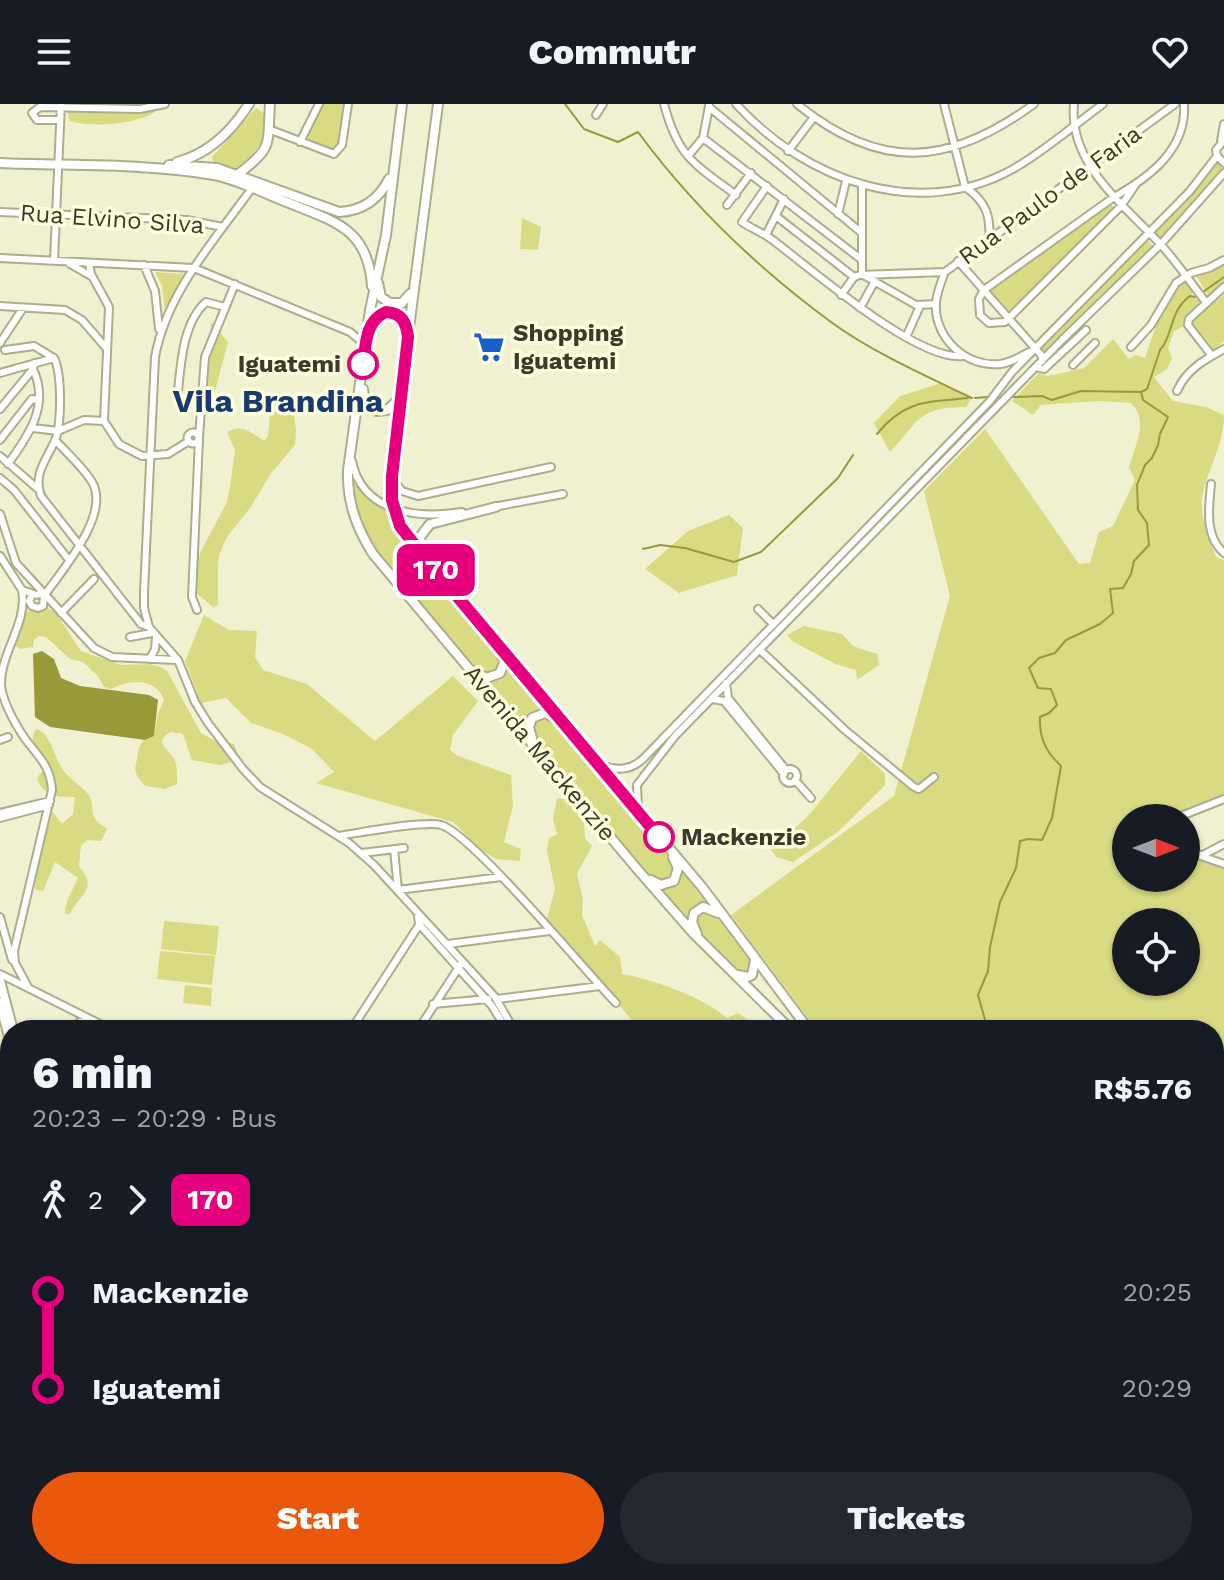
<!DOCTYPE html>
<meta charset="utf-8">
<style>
:root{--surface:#171b24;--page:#242831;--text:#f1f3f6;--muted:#9ea1a6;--accent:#ea580c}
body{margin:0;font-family:"Work Sans",sans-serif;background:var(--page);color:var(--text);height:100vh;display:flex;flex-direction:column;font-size:30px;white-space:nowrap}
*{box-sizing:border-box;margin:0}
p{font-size:26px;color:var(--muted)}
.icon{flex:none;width:44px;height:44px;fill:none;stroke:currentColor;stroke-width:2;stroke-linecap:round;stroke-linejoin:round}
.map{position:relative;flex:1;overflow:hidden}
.drawer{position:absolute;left:0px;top:916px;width:1224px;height:560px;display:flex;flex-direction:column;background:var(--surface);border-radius:32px 32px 0 0;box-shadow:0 2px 6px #0004}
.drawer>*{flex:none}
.badge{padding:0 16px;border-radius:12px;font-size:28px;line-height:52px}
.needle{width:52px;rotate:90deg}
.fabs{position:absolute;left:1112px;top:700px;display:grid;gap:16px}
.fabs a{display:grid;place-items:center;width:88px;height:88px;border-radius:50%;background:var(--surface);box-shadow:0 2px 6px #0004;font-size:40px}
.map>.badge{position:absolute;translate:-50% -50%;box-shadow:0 0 0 4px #fff}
.legs{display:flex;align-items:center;gap:12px;height:88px;padding:0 32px;font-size:26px}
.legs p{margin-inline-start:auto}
.overview{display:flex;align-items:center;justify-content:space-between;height:136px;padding:0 32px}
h1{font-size:44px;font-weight:800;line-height:60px}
.action{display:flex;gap:16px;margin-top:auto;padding:16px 32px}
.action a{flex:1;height:92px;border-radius:48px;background:var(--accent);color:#fff;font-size:32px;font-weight:800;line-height:92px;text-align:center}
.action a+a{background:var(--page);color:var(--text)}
ul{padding:0 32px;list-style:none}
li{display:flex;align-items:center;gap:28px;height:96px;font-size:30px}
li i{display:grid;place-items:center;width:12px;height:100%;margin:0 10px;background:currentColor}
li i::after{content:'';width:20px;height:20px;margin:-10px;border:6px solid;border-radius:50%;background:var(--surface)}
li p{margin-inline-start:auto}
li:first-child i{background:linear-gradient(#0000 50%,currentColor 0)}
li:last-child i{background:linear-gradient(currentColor 50%,#0000 0)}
header{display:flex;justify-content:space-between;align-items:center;height:104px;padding:0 32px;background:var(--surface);font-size:36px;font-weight:800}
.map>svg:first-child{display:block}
</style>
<header><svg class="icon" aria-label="menu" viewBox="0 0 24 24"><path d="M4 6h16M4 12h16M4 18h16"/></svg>Commutr<svg class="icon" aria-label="heart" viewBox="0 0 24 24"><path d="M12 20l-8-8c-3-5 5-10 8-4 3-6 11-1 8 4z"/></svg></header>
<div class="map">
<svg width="1224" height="1476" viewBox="0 0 1224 1476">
<rect width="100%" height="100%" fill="#f0f1d0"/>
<path fill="#d9db83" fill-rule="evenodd" d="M 65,0 L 162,0 C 153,21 89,24 70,17 Z
M 324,0 L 343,0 L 339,38 L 330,46 L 306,35 Z
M 256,4 L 264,9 C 271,32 254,52 236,64 L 213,59 L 212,53 Z
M 1217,58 L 1224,67 L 1159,135 L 1153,130 Z
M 1110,99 L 1114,104 L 1009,210 L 989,187 Z
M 522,114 L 541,123 L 538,146 L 520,145 Z
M 1146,134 L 1154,143 L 1045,250 L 1040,245 Z
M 1224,160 L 1224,178 L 1208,191 L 1195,170 Z
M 155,168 L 184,170 L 165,206 L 162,182 Z
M 1185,177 L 1194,186 L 1191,192 L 1201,198 L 1187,215 L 1185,222 L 1174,227 L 1168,244 L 1172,254 L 1167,265 L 1154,273 L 1173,297 L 1206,303 L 1224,311 C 1224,338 1211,359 1204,385 C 1197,407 1208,432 1216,453 L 1224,456 L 1224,692 L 1171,714 L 1126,714 L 1126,774 L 1186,774 L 1186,746 L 1197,756 L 1224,762 L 1224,1070 L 1214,1074 L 1214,926 L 817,926 L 731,811 L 894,692 L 950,492 L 924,387 L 985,325 L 1079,460 L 1090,459 L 1099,428 L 1113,422 L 1135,376 L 1129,363 C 1135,342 1149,316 1131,299 L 1098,297 L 1041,301 L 1033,311 L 1012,297 L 1039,269 L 1048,272 L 1084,264 L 1113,235 L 1129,255 L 1135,251 L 1145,254 C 1155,227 1162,196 1185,177 ZM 1126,818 L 1186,818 L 1186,878 L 1126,878 Z
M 1224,191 L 1224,237 L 1213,246 L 1190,217 Z
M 217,217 L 221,230 L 228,238 L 214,291 L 211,296 L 205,296 L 211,220 Z
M 941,279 L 972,294 L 966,303 C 917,303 919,318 890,348 L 874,319 L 900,292 Z
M 279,288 L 287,292 L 293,304 L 296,326 L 295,341 L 272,368 L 250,404 L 227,433 L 219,451 L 218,464 L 218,500 L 214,504 L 194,487 L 194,471 L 199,451 L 227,398 L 230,383 L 235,346 L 227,328 C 245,319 250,329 264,337 L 268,332 L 272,290 Z
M 352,368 C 362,387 386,396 393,416 L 500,549 L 502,554 L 498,567 L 487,570 L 479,567 L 435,519 L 367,436 L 351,391 Z
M 729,411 L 743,424 L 737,471 L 679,489 L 645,465 L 688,427 Z
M 45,502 L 56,509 L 81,547 L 121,561 L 149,560 L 161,563 L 167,567 L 201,629 L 213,636 L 234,640 L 240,656 L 220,661 L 192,656 L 183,630 L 170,628 C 155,638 165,643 173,653 C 178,660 177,672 177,680 L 165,685 L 145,682 L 137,672 L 135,665 L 139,644 L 143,637 L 154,632 L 158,610 L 164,596 C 156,573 129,576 111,585 L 104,583 L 98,572 L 83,558 L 70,555 L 46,533 L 39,532 L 34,536 L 33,543 L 20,545 L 15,541 C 16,517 22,505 45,502 Z
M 204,511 L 229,526 L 257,527 L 255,553 L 263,566 L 307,580 L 375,637 L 453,572 L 478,597 L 453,631 L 450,646 L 458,652 L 511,671 L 513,702 L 504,738 L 521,745 L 520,757 L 496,755 L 480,745 L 453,718 L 316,679 L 334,668 L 312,645 L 283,630 L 251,619 L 226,594 L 201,599 L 185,557 Z
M 804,522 L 842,530 L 853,542 L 877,550 L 879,561 L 857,576 L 856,566 L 835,560 L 792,537 L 787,531 Z
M 506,554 L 548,603 L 530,609 L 525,625 L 484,577 L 492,576 Z
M 537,612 L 553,614 L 558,618 L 673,757 C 679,772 667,780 653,775 L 576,688 L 533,632 L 531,627 Z
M 36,625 C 51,629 54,653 63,666 C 68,674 88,687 90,693 C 96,711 86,710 107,725 L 101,737 L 87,736 L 81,742 L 79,762 C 100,786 77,792 70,810 L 65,810 C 65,796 73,786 78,774 L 55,758 L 43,787 L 36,786 L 31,780 L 51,713 L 51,705 L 62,720 L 73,710 L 75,693 C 58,693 43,693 37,674 L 43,666 C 35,653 28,640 36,625 Z
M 861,647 L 885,670 L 885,681 L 839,727 L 793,758 L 776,753 L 771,746 L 809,711 Z
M 557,694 L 564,695 L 584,717 L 585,734 L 592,742 L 577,770 L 583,795 L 582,811 L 595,842 L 600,836 L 620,853 L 622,870 C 653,875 705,894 727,914 L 738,909 L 762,926 L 640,926 L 547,815 L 555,785 L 547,747 L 549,734 L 557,730 L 553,715 Z
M 680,761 L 710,800 L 701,801 L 690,820 L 657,784 L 665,782 Z
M 703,805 C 726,813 738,838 752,858 L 749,869 C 729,867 702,833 694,816 Z
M 164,817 L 219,822 L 216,851 L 161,845 Z
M 160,847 L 215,852 L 212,881 L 157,875 Z
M 185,881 L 212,884 L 211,902 L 183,899 Z
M 1224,1122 L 1224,1270 L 1214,1273 L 1214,1126 Z
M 1214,1307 L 1224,1315 L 1224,1476 L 1100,1476 L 1098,1466 L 1214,1466 Z
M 272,1466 L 322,1466 L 301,1476 L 260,1476 Z
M 725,1466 L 952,1466 L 948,1476 L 719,1476 Z
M 959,1466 L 1052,1466 L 1059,1476 L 955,1476 Z"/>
<path fill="#989939" d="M 42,547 L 54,555 L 61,574 L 80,582 L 149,591 L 158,596 L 154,632 L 145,636 L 50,623 L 35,613 L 33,550 Z"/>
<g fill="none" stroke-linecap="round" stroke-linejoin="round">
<path stroke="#989939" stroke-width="2" d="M 565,0 L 584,25 L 618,38 L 638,28 C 691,100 759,165 831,218 C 870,247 928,273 972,294
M 1203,188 L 1224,173
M 1013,293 L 1042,292 L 1052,296 L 1081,287 L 1141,288
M 975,294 L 987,293
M 877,330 C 905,296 927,298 968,294
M 643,445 L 660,441 L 685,444 L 734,458 L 761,448 L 838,374 L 853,351
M 988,926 L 978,891 L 988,867 L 990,843 L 1000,798 L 1016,764 L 1020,737 L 1028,735 L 1042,736 L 1052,714 L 1061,662 C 1046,648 1039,634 1040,613 L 1049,609 L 1057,601 L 1051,585 L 1038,584 L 1029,564 L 1039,554 L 1055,549 L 1066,536 L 1100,520 L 1113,509 L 1110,485 L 1123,484 L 1131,470 L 1134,457 L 1149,441 L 1147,419 L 1138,406 L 1137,381 L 1145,361 L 1152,354 L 1158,341 L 1160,330 L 1168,313 L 1143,296 L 1141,288 L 1147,285 L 1160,246 C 1173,233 1169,207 1190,192 L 1196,193"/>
<defs>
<path id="minor" d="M 664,0 C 678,53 693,59 736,91
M 736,0 C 805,76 918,118 1013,65 C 1045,47 1074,21 1103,0
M 797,0 C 881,68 949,62 1034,0
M 944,0 L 965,83 C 986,97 991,112 989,136
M 1074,0 C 1068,61 1126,102 1163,143 C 1178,160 1191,179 1205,197
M 709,3 L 862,129
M 596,11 L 603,0
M 59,16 L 37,16 L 32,9 L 40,3 L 140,5 L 165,0
M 271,26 L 334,50 L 342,41 L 348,0
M 703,34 L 862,156
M 1224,36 L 1216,46 L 1217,52 L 1224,59
M 1221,37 L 1224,20
M 300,38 L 319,0
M 788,47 L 814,13
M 688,52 L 703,34 L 709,2
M 1136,80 L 1121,102 L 1005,218 L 989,219 L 980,211 L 979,195 L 984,186 L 1114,93 C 1150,73 1187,45 1184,0
M 767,82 L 742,118 C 752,125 764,129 774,137 C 811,165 918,258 963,252
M 862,82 L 862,170
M 727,101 L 751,69
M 0,108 L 187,116 L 223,123
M 838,110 L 846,77
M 776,112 L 854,173
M 766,131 L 784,95
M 0,154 L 194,164 L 350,228 L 366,241
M 54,156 L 61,0
M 958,157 L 1042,252 L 1042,257
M 89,159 L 91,170 L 109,203 L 104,317 L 119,340 L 142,352 L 168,350 L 189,337
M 70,160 L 91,172
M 144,161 L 155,187 L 159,225
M 865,172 L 916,201 L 936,200
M 841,191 L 854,173 L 860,171 L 945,168
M 0,202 L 65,206 L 82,216 L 107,245
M 860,204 L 875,177
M 907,231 L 920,202
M 0,239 L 23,204
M 1131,243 L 1151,221 L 1176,179 L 1191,169 L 1209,164 L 1224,156
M 5,246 L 34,242 L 54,254 C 62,270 61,313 57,331 C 50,353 32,367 41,392 L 141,520 L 149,523 L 178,556 L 195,598 L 208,619 L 243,665 L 260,683 L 349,739 L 374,761 L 495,893 L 514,926
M 1029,248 C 1020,253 1010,259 1000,260 C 966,264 933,233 936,198 C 937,188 941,178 945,168 L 1175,0
M 1212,252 L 1188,221 L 1189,215 L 1224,183
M 1073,261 L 1095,239
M 1037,263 L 1044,265 L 1086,226
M 0,269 L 54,254
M 1177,287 C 1186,266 1204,256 1224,245
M 177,295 C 181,265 181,220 206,198 L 225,203
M 0,305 L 33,265 L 34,259
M 33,324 L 58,327 L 84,316 L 104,317
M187.5 334a5.5 5.5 0 1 1 11 0a5.5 5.5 0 1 1-11 0Z
M 199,333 L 205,253 L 235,180
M 0,336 L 32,295 L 38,296
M 0,352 L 38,385
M 352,357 C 362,409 418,415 462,408
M 8,360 C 29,331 50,301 33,265
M 0,374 L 14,386 L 69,456
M 395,378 L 402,387 L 418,392 L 551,363
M 1211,380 C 1209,403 1204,432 1224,449
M 493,403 L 563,390
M 0,410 L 16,459 L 94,544 L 112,553 L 177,556
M 0,452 L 22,486 L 34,490
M 22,486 C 28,520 0,548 1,582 C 3,597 12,614 20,627 C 33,649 50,657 52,686 L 14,847 L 15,859 L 28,883
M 43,490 L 32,491 L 29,497 L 32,502 L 38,504 L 43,502 L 44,492 C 63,465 111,410 92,378 C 83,363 67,349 55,336
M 758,505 L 772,519
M 197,506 L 192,493 L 199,335
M 61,509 L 94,475
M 149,523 L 144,504 L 144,488 L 155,253 C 167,188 214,137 252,84
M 130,533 L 152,529
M 760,546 L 845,626 L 914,683 L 919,685 L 934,673
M 150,555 L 155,545 L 156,533
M 726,579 L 728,594 L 786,666
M 712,595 L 724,597 L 784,670
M 0,636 L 8,633
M 600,660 C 615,667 630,667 643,655 L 990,297 L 1012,268 L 1190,87 L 1217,52
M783 672a7 7 0 1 1 14 0a7 7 0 1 1-14 0Z
M 795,676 L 811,694
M 638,705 L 637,681 L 675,632 L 1062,236 L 1160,141 L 1224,69
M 0,709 L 50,697
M 0,714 L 49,701
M 1176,714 L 1224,695
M 338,732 C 359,729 425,716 441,721 C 471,729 586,868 616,899
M 1186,741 L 1201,752 L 1224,760
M 394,745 L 398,786 L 501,773
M 362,749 L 404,744
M 1201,752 L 1224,740
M 418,812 L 419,820 L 492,902 L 507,926
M 0,813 L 12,856
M 448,840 L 549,827
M 0,870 L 112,926
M 497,895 L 600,882
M 433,900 L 488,895
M 69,926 L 80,918 L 91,916
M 351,926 L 421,818
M 418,926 L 461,860
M 0,989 L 10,989
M 0,993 L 10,1002
M 0,1051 L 10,1036
M 0,1093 L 10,1084
M 0,1176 L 10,1164
M 0,1215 C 13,1235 5,1255 0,1276
M 0,1292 L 10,1330
M 115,1466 L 115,1476
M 202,1466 L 209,1476
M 0,1471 L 3,1476
M 557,1472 L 564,1470 L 574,1476
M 645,1475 L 646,1476
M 223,1476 L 224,1466
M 236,1476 L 251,1466
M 438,1476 L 452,1466
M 690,1476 L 697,1466"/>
<path id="major" d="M 402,0 L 386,131 L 370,206 L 348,366 C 347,398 356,423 373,450 L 638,766 L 694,830 L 791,926
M 177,58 C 209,50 231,28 249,0
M 0,59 C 69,62 147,59 214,71 C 240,76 265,90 289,99 C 336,118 368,125 372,182
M 169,61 L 217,64 L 339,108 C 362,107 379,95 389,75
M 237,71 C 274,43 267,42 270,0
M 378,179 L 381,193 L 390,199 L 402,199 L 410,190
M 368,225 L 376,214 L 386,208 L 399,212 L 407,224
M 363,285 L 365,299 L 376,307 L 387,306 L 398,296
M 392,396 L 401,286 L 438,0
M 395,410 L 400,422 L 425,454 L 702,783 L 809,926
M 423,449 L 420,433 L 430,420 L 496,403
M 477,569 L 487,574 L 500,569 L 504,559 L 501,547
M 532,634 L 529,623 L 532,614 L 545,609 L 555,614
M 651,776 L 661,781 L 674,777 L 678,764 L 673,753
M 697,830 L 692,818 L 694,809 L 703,803 L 718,809
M 738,871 L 748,873 L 752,871 L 755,856
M 0,877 L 13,926
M 0,899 L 10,937
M 147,1466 L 150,1476
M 158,1466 L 161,1476
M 1070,1466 L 1077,1476
M 1091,1466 L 1093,1476"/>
<path id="highway" d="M 1214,1081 L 1224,1077
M 1214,1091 L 1224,1088
M 1214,1108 L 1224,1104
M 1214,1120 L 1224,1116
M 134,1466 L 135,1476
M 173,1466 L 178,1476
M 318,1476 L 339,1466
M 348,1476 L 367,1466
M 368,1476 L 385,1466
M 386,1476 L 403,1466"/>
</defs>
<use href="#minor" stroke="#abad8d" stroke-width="10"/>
<use href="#major" stroke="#abad8d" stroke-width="12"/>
<use href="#highway" stroke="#abad8d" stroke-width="14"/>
<use href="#minor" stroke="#fff" stroke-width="6"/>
<use href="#major" stroke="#fff" stroke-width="8"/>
<use href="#highway" stroke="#fff" stroke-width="10"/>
<defs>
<path id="major-bridge" d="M 392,396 L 395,410"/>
</defs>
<use href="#major-bridge" stroke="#abad8d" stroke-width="12" stroke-linecap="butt"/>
<use href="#major-bridge" stroke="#fff" stroke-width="8"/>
</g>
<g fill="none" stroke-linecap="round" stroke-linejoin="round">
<defs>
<path id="line-1" d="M 363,260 C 366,240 365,217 386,208 C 402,209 406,218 408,233 L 392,372 L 392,396 L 400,422 L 425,454 L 659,733"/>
</defs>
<use href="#line-1" stroke="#fff" stroke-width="18"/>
<use href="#line-1" stroke="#e6007e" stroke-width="12"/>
</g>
<defs>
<symbol id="supermarket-bare" viewBox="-9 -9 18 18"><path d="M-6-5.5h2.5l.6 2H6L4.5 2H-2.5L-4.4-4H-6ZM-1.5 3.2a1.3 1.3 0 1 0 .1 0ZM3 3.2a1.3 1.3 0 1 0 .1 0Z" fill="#195fca" stroke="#fdffdd" stroke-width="2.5" paint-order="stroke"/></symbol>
</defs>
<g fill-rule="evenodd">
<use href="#supermarket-bare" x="467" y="221" width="44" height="44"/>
</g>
<g fill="#fff" stroke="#e6007e" stroke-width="4">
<circle cx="363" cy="260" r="14"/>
<circle cx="659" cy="733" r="14"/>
</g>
<g text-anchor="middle" stroke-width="7" stroke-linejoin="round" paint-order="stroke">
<g font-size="24" fill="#3a3a2d" stroke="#fdffdd">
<text transform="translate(1050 91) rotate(-36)" y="8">Rua Paulo de Faria</text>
<text transform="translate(112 115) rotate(4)" y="8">Rua Elvino Silva</text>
<text transform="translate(540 649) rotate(50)" y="8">Avenida Mackenzie</text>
</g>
<g font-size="24" font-weight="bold" fill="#3a3a2d" stroke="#fdffdd" text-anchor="start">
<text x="513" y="237">Shopping<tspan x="513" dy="28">Iguatemi</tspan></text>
</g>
<g font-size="24" font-weight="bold" fill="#3a3a2d" stroke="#fdffdd" text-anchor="end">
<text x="341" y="268">Iguatemi</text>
<text x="681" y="741" text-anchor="start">Mackenzie</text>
</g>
<g font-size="32" font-weight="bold" fill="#193a6f" stroke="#fdffdd">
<text x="278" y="308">Vila Brandina</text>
</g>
</g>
</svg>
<div class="fabs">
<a><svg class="needle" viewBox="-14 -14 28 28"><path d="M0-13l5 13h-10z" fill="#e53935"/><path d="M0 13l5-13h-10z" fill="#9ea1a6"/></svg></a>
<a><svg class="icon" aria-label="locate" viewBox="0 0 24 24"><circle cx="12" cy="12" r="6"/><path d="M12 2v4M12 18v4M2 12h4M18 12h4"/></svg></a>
</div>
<b class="badge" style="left:436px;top:466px;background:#e6007e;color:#fff">170</b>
<section class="drawer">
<div class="overview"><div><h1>6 min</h1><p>20:23 – 20:29 · Bus</p></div><b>R$5.76</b></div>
<div class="legs"><svg class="icon" aria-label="walk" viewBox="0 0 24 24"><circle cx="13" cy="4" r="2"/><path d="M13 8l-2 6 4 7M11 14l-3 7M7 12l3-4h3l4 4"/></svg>2<svg class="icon" aria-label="forward" viewBox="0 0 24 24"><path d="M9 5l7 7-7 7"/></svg><b class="badge" style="background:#e6007e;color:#fff">170</b></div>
<ul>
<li><i style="color:#e6007e"></i><b>Mackenzie</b><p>20:25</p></li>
<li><i style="color:#e6007e"></i><b>Iguatemi</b><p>20:29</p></li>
</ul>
<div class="action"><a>Start</a><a>Tickets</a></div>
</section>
</div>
